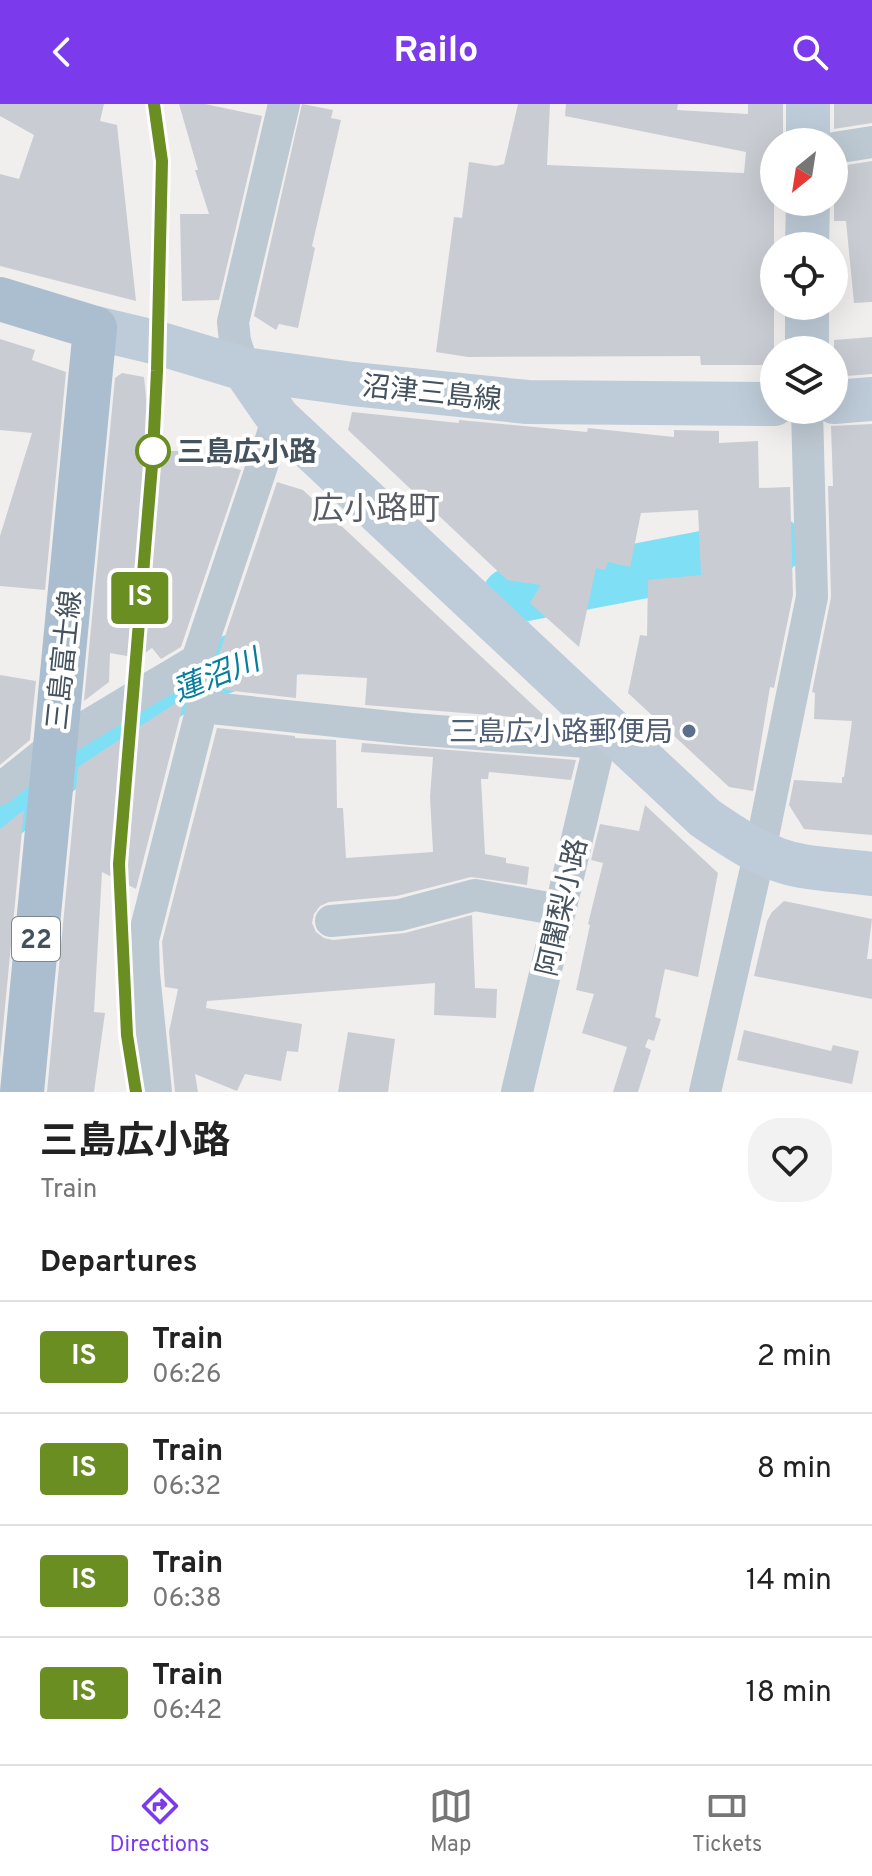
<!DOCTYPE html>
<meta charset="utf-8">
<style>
:root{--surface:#fff;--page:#f2f2f2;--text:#222;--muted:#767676;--line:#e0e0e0;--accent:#7c3aed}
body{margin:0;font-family:Overpass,"Noto Sans JP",sans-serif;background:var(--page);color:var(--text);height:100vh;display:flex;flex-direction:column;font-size:30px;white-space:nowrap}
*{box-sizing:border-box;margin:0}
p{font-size:26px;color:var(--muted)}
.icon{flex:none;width:44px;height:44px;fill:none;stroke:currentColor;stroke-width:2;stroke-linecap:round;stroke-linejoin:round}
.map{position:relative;height:988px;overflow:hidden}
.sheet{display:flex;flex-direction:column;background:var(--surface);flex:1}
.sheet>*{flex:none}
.badge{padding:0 16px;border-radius:6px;font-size:28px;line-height:52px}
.needle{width:52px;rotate:210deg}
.fabs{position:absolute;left:760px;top:24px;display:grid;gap:16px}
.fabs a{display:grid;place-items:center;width:88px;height:88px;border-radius:50%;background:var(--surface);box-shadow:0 8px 32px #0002;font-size:40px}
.map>.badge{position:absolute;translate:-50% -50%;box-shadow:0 0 0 4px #fff}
h2{padding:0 40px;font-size:30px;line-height:72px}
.round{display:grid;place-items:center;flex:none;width:84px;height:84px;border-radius:32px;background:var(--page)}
.overview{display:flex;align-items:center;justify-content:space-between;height:136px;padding:0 40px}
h1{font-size:38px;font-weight:700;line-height:60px}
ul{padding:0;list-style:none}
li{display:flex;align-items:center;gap:24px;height:112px;padding:0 40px;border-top:2px solid var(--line)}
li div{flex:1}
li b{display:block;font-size:30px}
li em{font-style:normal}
li .badge{min-width:88px;font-weight:700;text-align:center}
header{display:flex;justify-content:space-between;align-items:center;height:104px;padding:0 40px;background:var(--accent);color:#fff;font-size:36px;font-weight:700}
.menu{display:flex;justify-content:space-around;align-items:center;height:112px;border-top:2px solid var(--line);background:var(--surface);font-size:22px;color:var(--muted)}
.menu a{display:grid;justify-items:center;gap:4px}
.menu .selected{color:var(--accent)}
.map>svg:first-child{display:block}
</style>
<header><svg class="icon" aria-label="back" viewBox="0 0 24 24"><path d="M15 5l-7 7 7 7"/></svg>Railo<svg class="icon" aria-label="search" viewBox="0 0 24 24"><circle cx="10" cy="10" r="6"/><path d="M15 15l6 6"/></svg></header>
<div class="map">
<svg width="872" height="988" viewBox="0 0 872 988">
<rect width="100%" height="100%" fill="#f1eeee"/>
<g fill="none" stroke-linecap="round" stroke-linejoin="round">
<path stroke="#7fdff5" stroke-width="56" d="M 510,492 L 776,441
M 0,711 C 70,653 142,591 228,560 C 249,552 272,548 294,543"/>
</g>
<path fill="#c9cdd3" d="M 0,0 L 104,0 L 100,17 L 117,21 L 136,197 L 0,162 L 0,70 L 19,75 L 34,31 L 0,12 Z
M 179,0 L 205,0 L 262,12 L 219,196 L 182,197 L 180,110 L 209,110 L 195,66 L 198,66 Z
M 302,0 L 333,6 L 331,14 L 341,16 L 312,142 L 315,144 L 298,224 L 279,220 L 276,226 L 254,212 Z
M 518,0 L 550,0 L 547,61 L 744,69 L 746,48 L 565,12 L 566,0 L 678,0 L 677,6 L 748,10 L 748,0 L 783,0 L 783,38 L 774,38 L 774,261 L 701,261 L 700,252 L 468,253 L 436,248 L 454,113 L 462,114 L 469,58 L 496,62 L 504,60 Z
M 834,0 L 872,0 L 872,19 L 834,25 Z
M 872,57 L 872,198 L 854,199 L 846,117 L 834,117 L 834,63 Z
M 872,233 L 872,270 L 834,273 L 834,236 Z
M 0,235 L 35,246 L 32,256 L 66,268 L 45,486 L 0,482 L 0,432 L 32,329 L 0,326 Z
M 122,269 L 144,273 L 152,348 L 195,346 L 194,354 L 241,366 L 181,543 L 161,555 L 152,544 L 138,554 L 110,549 L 109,578 L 84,597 L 115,274 Z
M 352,308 L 459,319 L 459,316 L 587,328 L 588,324 L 674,333 L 674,326 L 719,327 L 719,339 L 758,337 L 759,384 L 790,383 L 793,491 L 774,584 L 770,583 L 753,687 L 729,683 L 628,589 L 640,531 L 647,532 L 648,476 L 701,471 L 698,406 L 641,409 L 630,463 L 608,458 L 605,466 L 596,464 L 579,543 L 530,499 L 541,481 L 507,476 L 348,326 Z
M 872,320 L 872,731 L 804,725 L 789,701 L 794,676 L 842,679 L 842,673 L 844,673 L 852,617 L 814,615 L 815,589 L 812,588 L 831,493 L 828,382 L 833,382 L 831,322 Z
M 277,378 L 303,386 L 549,616 L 365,601 L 367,574 L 297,570 L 296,594 L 225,586 L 217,556 Z
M 0,571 L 36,577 L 30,636 L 0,661 Z
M 185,593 L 136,785 L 102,768 L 94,908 L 105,909 L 94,988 L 47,988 L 78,663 Z
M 217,624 L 295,632 L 295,634 L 336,636 L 337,704 L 343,704 L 346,754 L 433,748 L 430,693 L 433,653 L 361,648 L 362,639 L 576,656 L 571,676 L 489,668 L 488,675 L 481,675 L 485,750 L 506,754 L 506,759 L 529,763 L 527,781 L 471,773 L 397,792 L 329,798 L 320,802 L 314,810 L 312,819 L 316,828 L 324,834 L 333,836 L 405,829 L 472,811 L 475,884 L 497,885 L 496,914 L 434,911 L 435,879 L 207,897 L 206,904 L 302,920 L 298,948 L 287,947 L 281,977 L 245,970 L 237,987 L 195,970 L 198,988 L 175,988 L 169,928 L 178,885 L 165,883 L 162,838 Z
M 645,701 L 718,769 L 698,873 L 665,865 L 655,913 L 661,915 L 654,937 L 648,935 L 645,943 L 651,946 L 638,988 L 613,988 L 627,943 L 582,929 L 594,890 L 576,886 L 590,821 L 588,820 L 603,759 L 591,756 L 600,720 L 639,727 Z
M 24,706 L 0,955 L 0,725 Z
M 784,797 L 872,815 L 867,855 L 872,855 L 872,895 L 754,872 L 767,817 L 772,808 Z
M 744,926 L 831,947 L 833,941 L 859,947 L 852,980 L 737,956 Z
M 348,928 L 395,935 L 388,988 L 338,988 Z"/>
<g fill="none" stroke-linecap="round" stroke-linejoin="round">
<path stroke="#bdc9d2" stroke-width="32" d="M 834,44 L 872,38
M 244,265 L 235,237 L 233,218 L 284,0
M 202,603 L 411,625 L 600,639
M 0,685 L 55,641 L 197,556
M 331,817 L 400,811 L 475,791 L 560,806
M 156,988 L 144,869 L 143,836 L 207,584 L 197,556 L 278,314
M 517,988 L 604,621
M 705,988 L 760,747 L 812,493 L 807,306"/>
<path stroke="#beccd9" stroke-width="44" d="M 808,0 L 808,38
M 807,142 L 808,98
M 95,224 L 158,239 L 244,265 L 353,280 L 527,298 L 774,300
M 807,246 L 807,202
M 244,265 L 278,314 L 705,714 C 734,734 766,756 802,762 C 825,766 849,767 872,770
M 834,298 L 872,295"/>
<path stroke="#aabed0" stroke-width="44" d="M 0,195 L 95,224 L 22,988"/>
<defs>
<path id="rail" d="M 136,988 L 127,931 L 119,760 L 153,349 L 158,239 L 162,57 L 153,0"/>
</defs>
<use href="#rail" stroke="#afb3b9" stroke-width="9"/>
<use href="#rail" stroke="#fff" stroke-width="6" stroke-dasharray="18" stroke-linecap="butt"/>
</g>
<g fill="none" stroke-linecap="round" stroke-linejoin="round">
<defs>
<path id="line" d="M 136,988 L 127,931 L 119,760 L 153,349 L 157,267 L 162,57 L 154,0"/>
</defs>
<use href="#line" stroke="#fff" stroke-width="18"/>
<use href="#line" stroke="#6b8e23" stroke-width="12"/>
</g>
<circle fill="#fff" stroke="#6b8e23" stroke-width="4" cx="153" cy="347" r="16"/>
<circle fill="#5c6f8a" stroke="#fff" stroke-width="3" cx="689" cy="627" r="8"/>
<g text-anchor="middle" stroke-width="8" stroke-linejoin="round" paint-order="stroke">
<rect fill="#fff" stroke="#7c868e" stroke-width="2" x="12" y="813" width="48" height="44" rx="6"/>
<g font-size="26" font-weight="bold" fill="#44525d">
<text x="36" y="844">22</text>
</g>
<g font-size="28" fill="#44525d" stroke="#fff">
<text transform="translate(432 288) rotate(6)" y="10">沼津三島線</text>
<text transform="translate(63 556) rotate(-84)" y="10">三島富士線</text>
<text transform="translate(561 803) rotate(-77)" y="10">阿闍梨小路</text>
</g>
<g font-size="28" font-weight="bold" fill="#44525d" stroke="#fff" text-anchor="start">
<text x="177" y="357">三島広小路</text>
</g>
<g font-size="28" fill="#4e5e75" stroke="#fff" text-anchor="end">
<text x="673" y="637">三島広小路郵便局</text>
</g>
<g font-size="30" font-style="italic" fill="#037e9c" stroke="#fff">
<text transform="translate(216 571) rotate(-22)" y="10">蓮沼川</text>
</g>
<g font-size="32" fill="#5a5e64" stroke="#fff">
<text x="376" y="415">広小路町</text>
</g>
</g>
</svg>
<div class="fabs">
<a><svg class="needle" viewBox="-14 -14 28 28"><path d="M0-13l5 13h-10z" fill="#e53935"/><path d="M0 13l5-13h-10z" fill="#767676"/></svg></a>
<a><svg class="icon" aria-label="locate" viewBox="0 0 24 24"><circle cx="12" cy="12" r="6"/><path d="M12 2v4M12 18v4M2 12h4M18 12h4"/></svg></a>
<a><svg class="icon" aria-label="layers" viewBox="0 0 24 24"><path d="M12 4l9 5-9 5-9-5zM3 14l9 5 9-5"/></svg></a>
</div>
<b class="badge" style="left:140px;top:494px;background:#6b8e23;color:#fff">IS</b>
</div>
<section class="sheet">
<div class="overview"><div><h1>三島広小路</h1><p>Train</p></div><a class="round"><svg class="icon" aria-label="heart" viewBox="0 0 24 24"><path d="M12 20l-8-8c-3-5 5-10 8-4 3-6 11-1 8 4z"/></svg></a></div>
<h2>Departures</h2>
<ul>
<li><span class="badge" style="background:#6b8e23;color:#fff">IS</span><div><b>Train</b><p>06:26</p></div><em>2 min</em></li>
<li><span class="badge" style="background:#6b8e23;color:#fff">IS</span><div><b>Train</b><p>06:32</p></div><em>8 min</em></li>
<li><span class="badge" style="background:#6b8e23;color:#fff">IS</span><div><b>Train</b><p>06:38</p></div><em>14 min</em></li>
<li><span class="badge" style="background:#6b8e23;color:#fff">IS</span><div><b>Train</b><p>06:42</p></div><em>18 min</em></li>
</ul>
</section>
<nav class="menu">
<a class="selected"><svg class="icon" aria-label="directions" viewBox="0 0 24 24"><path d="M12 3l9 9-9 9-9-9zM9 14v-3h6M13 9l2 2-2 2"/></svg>Directions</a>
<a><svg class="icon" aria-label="map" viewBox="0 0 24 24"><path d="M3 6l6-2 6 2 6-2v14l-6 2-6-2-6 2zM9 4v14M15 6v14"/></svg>Map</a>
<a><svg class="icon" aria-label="tickets" viewBox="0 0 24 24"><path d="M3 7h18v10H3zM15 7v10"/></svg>Tickets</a>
</nav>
